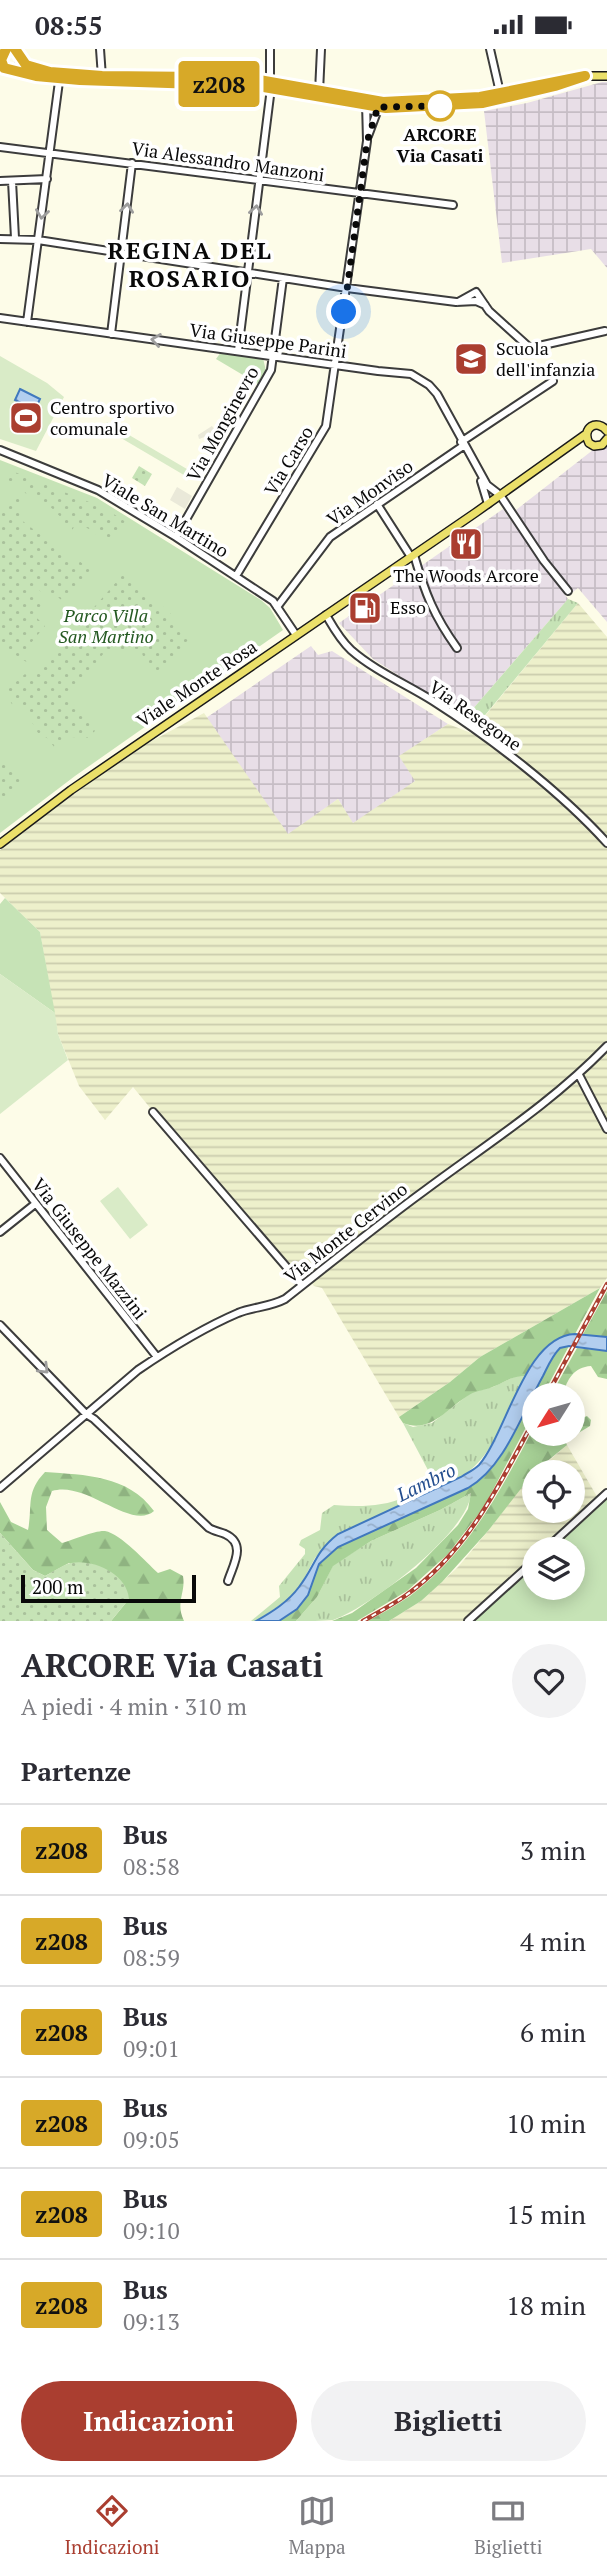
<!DOCTYPE html>
<html lang="it">
<meta charset="utf-8">
<style>
:root{--surface:#fff;--page:#f2f2f3;--text:#2b2b33;--muted:#7c7c81;--line:#e1e1e2;--accent:#aa3e30}
body{margin:0;font-family:"PT Serif",serif;background:var(--page);color:var(--text);height:100vh;display:flex;flex-direction:column;font-size:26px;white-space:nowrap}
*{box-sizing:border-box;margin:0}
p{font-size:23px;color:var(--muted)}
.icon{flex:none;width:38px;height:38px;fill:none;stroke:currentColor;stroke-width:2;stroke-linecap:round;stroke-linejoin:round}
.map{position:relative;height:1572px;overflow:hidden}
.sheet{display:flex;flex-direction:column;background:var(--surface);flex:1}
.sheet>*{flex:none}
.badge{padding:0 14px;border-radius:5px;font-size:24px;line-height:46px}
.needle{width:46px;rotate:233deg}
.buttons{position:absolute;left:522px;top:1334px;display:grid;gap:14px}
.buttons a{display:grid;place-items:center;width:63px;height:63px;border-radius:50%;background:var(--surface);box-shadow:0 4px 18px #0003;font-size:35px}
.scale{position:absolute;left:21px;bottom:18px;width:175px;box-sizing:border-box;padding-left:7px;border:4px solid #090909;border-top:0;font-size:19px;line-height:24px;white-space:nowrap;color:#090909;-webkit-text-stroke:5px #fff;paint-order:stroke}
.you{position:absolute;width:35px;height:35px;margin:-18px;border:5px solid #fff;border-radius:50%;background:#1a73e8;box-shadow:0 0 0 10px #1a73e833}
.map>.badge{position:absolute;translate:-50% -50%;box-shadow:0 0 0 4px #fff}
h2{padding:0 21px;font-size:26px;line-height:63px}
.round{display:grid;place-items:center;flex:none;width:74px;height:74px;border-radius:37px;background:var(--page)}
.head{display:flex;align-items:center;justify-content:space-between;height:119px;padding:0 21px}
h1{font-size:33px;font-weight:700;line-height:52px}
.cta{display:flex;gap:14px;margin-top:auto;padding:14px 21px}
.cta a{flex:1;height:80px;border-radius:42px;background:var(--accent);color:#fff;font-size:28px;font-weight:700;line-height:80px;text-align:center}
.cta a+a{background:var(--page);color:var(--text)}
ul{padding:0;list-style:none}
li{display:flex;align-items:center;gap:21px;height:91px;padding:0 21px;border-top:2px solid var(--line)}
li div{flex:1}
li b{display:block;font-size:26px}
li em{font-style:normal}
li .badge{min-width:77px;font-weight:700;text-align:center}
.status{display:flex;justify-content:space-between;align-items:center;height:49px;padding:0 35px;background:var(--surface);direction:ltr}
.status svg{height:19px;fill:currentColor}
.menu{display:flex;justify-content:space-around;align-items:center;height:98px;border-top:2px solid var(--line);background:var(--surface);font-size:19px;color:var(--muted)}
.menu a{display:grid;justify-items:center;gap:4px}
.menu .active{color:var(--accent)}
.map>svg:first-child{display:block}
</style>
<div class="status"><b>08:55</b><svg viewBox="0 0 49 12"><path d="M0 12V9h3v3zM5 12V6h3v6zM10 12V3h3v9zM15 12V0h3v12zM26 1h20v11H26zM47 4h2v5h-2z"/></svg></div>
<div class="map">
<svg width="607" height="1572" viewBox="0 0 607 1572">
<defs>
<pattern id="industrial-grid" width="8" height="8" patternUnits="userSpaceOnUse" patternTransform="scale(1.75)"><rect width="8" height="8" fill="#e8dee7"/><path d="M0 4h8M4 0v8" fill="none" stroke="#c6bdc5"/></pattern>
<pattern id="farmland-rules" width="6" height="5" patternUnits="userSpaceOnUse" patternTransform="scale(1.75)"><rect width="6" height="5" fill="#edf0cb"/><path d="M0 2.5h6" fill="none" stroke="#caccad"/></pattern>
<pattern id="grass-tufts" width="24" height="20" patternUnits="userSpaceOnUse" patternTransform="scale(1.75)"><rect width="24" height="20" fill="#c6e3b6"/><path d="M3 7l-1-3M5 7V3M7 7l1-3M15 17l-1-3M17 17v-4M19 17l1-3" fill="none" stroke="#a9c19b"/></pattern>
<pattern id="forest-firs" width="22" height="20" patternUnits="userSpaceOnUse" patternTransform="scale(1.75)"><rect width="22" height="20" fill="#a8d297"/><path d="M5 1l3.5 6h-7zM16 11l3.5 6h-7z" fill="#8fb381"/></pattern>
<pattern id="garden-dots" width="8" height="8" patternUnits="userSpaceOnUse" patternTransform="scale(1.75)"><rect width="8" height="8" fill="#c6e3b6"/><path d="M2 2h.1M6 6h.1" fill="none" stroke="#a9c19b" stroke-width="1.8" stroke-linecap="round"/></pattern>
<pattern id="water-ripples" width="26" height="14" patternUnits="userSpaceOnUse" patternTransform="scale(1.75)"><rect width="26" height="14" fill="#b2ceef"/><path d="M2 4q2-2 4 0t4 0M15 11q2-2 4 0t4 0" fill="none" stroke="#98b0cc"/></pattern>
</defs>
<rect width="100%" height="100%" fill="#fdfce8"/>
<path fill="url(#industrial-grid)" d="M 602,33 L 607,33 L 607,219 L 591,200 L 502,214 L 484,62 L 527,54 Z
M 607,390 L 607,573 L 578,539 L 573,543 L 540,502 L 516,461 Z
M 503,460 L 568,550 L 465,669 L 373,610 L 339,574 Z
M 311,597 L 318,606 L 332,602 L 448,675 L 400,707 L 416,732 L 353,775 L 338,750 L 288,786 L 206,669 Z"/>
<path fill="url(#farmland-rules)" d="M 578,554 L 607,588 L 607,1229 L 600,1239 L 480,1308 L 450,1333 L 399,1368 L 322,1239 L 314,1237 L 306,1228 L 303,1230 L 157,1060 L 151,1060 L 133,1038 L 105,1071 L 79,1037 L 58,985 L 40,883 L 0,844 L 0,801 L 65,751 L 148,694 L 204,664 L 288,785 L 338,750 L 353,774 L 415,732 L 399,707 L 448,675 L 471,684 Z
M 567,1396 L 599,1451 L 546,1500 L 534,1500 L 534,1512 L 468,1572 L 389,1572 L 421,1552 L 458,1518 L 488,1482 L 524,1434 L 534,1425 L 534,1461 L 572,1461 L 572,1423 L 536,1423 Z"/>
<path fill="url(#grass-tufts)" d="M 568,550 L 578,554 L 476,677 L 465,669 Z
M 516,1327 L 526,1328 C 507,1363 495,1406 461,1428 L 338,1485 L 315,1509 L 300,1537 L 288,1551 L 256,1572 L 251,1572 L 280,1548 L 279,1537 L 305,1505 L 305,1500 L 299,1496 L 301,1491 L 320,1481 L 322,1464 L 334,1456 C 359,1458 382,1458 406,1448 C 417,1443 424,1437 437,1438 L 403,1374 L 413,1378 L 432,1374 L 472,1343 L 493,1338 Z
M 471,1444 C 469,1483 369,1559 333,1571 C 323,1572 307,1572 296,1572 L 317,1548 L 333,1516 L 371,1492 L 440,1461 Z"/>
<path fill="url(#forest-firs)" d="M 600,1239 L 575,1285 C 549,1287 539,1308 526,1328 C 513,1326 507,1332 495,1337 C 487,1341 477,1341 469,1346 C 447,1359 431,1385 403,1374 L 399,1368 L 450,1333 L 480,1308 Z
M 607,1242 L 607,1288 L 582,1287 Z
M 563,1297 L 569,1297 L 543,1346 L 534,1346 L 534,1363 L 484,1458 L 448,1505 L 407,1542 L 357,1572 L 332,1572 L 352,1564 L 416,1519 L 458,1476 L 468,1460 L 471,1444 L 440,1461 L 371,1492 L 333,1517 L 317,1548 L 296,1572 L 279,1572 L 297,1560 L 308,1546 L 319,1515 L 338,1498 L 468,1439 C 507,1417 521,1365 542,1328 C 549,1317 553,1305 563,1297 Z
M 577,1299 L 607,1302 L 607,1330 L 598,1328 L 591,1317 C 574,1318 567,1330 563,1346 L 551,1346 Z
M 587,1367 L 591,1371 L 590,1377 L 565,1392 L 567,1396 L 534,1423 L 488,1482 L 442,1533 L 421,1552 L 389,1572 L 368,1572 C 382,1564 397,1556 410,1547 C 469,1503 501,1441 534,1378 L 534,1384 L 539,1384 L 537,1389 L 539,1393 L 556,1384 L 572,1384 L 572,1373 Z
M 45,1423 C 85,1426 128,1426 154,1462 C 131,1482 86,1431 52,1442 L 46,1458 L 47,1481 L 62,1494 C 72,1491 96,1481 105,1482 C 121,1485 146,1513 158,1524 L 170,1520 L 183,1527 C 186,1544 175,1553 184,1572 L 111,1572 L 129,1550 L 69,1514 L 45,1527 L 33,1521 L 0,1484 L 0,1453 L 11,1473 L 28,1481 C 33,1457 25,1444 45,1423 Z"/>
<path fill="#c6e3b6" d="M 221,303 L 263,309 L 266,322 L 258,335 L 216,310 Z
M 0,411 L 97,449 L 261,551 L 270,559 L 283,581 L 75,727 L 0,784 Z
M 5,849 L 40,883 L 55,964 L 0,925 L 0,855 Z
M 607,1447 L 607,1572 L 472,1572 L 534,1515 L 534,1538 L 572,1538 L 572,1500 L 550,1500 Z"/>
<path fill="url(#garden-dots)" d="M 139,417 L 152,425 L 145,437 L 132,429 Z
M 12,422 L 104,459 L 131,476 L 118,480 L 114,484 L 115,490 L 107,497 C 98,485 88,478 75,474 L 73,480 L 67,484 L 63,475 L 65,473 C 56,463 41,446 27,446 L 18,435 L 5,431 Z
M 11,447 L 23,449 L 20,470 L 33,480 L 46,483 L 49,493 L 61,498 L 63,508 L 77,510 L 90,521 L 64,553 L 55,546 L 43,547 L 35,534 L 33,546 L 42,556 L 35,567 L 45,577 L 31,594 L 33,601 L 28,605 L 28,614 L 14,605 L 6,605 L 0,599 L 0,463 Z
M 125,523 L 170,564 L 181,579 L 180,583 L 190,591 L 182,595 L 184,609 C 172,609 162,614 156,625 L 145,612 L 141,602 L 104,604 L 75,639 L 67,644 L 95,682 L 87,689 L 71,688 L 55,699 L 47,689 L 38,684 L 25,661 L 14,659 L 3,639 L 10,638 L 25,625 L 33,628 L 34,621 L 46,613 Z
M 0,706 L 23,735 L 0,752 Z
M 0,1484 L 33,1521 L 45,1527 C 53,1523 62,1516 71,1514 C 94,1510 127,1525 129,1550 L 111,1572 L 0,1572 Z"/>
<path fill="#d9ebc7" d="M 0,307 L 47,334 L 64,348 L 36,402 L 0,390 Z
M 107,373 L 192,423 L 189,429 L 104,379 Z
M 0,925 L 55,964 L 58,985 L 68,1011 L 0,1065 Z
M 118,1138 L 148,1176 L 130,1190 L 100,1152 Z"/>
<path fill="#eae9d9" d="M 212,377 L 223,393 L 220,401 L 210,386 L 199,390 L 198,386 Z
M 177,438 L 192,447 L 185,460 L 170,451 Z"/>
<path fill="url(#water-ripples)" stroke="#4078be" stroke-width="2" d="M 20,340 L 40,350 L 35,361 L 15,351 Z
M 575,1285 L 607,1288 L 607,1302 L 569,1297 L 560,1299 C 552,1307 548,1317 543,1327 C 522,1364 505,1418 468,1439 L 338,1498 L 319,1515 L 308,1546 L 297,1560 L 279,1572 L 256,1572 C 272,1563 288,1553 299,1538 C 316,1516 314,1504 338,1485 L 461,1428 C 467,1424 474,1421 479,1416 C 507,1383 525,1287 575,1285 Z"/>
<g fill="none" stroke-linecap="round" stroke-linejoin="round">
<defs>
<path id="minor" d="M 100,0 L 102,28
M 490,0 L 501,48
M 319,43 L 321,0
M 368,87 L 380,55
M 0,98 L 453,156
M 0,132 L 47,130
M 12,132 L 15,189
M 0,190 L 38,191 L 347,239 L 456,253 L 476,252 L 485,256
M 458,253 L 476,243 L 489,262 L 530,299 L 605,282
M 0,269 L 378,322 L 411,325 L 429,336 L 437,345 L 487,436 L 500,446 L 544,512 L 568,542
M 27,273 L 60,25
M 111,285 L 132,114
M 238,302 L 270,47 L 270,0
M 461,393 L 553,332
M 0,401 L 98,441 L 176,488 L 273,552 L 296,586
M 481,432 L 488,455
M 377,455 L 411,508
M 176,488 L 271,321 L 283,229
M 414,506 C 425,544 434,567 457,599
M 236,527 L 326,377 L 367,92 L 366,53
M 277,558 L 330,488 L 463,397
M 326,566 C 333,578 340,591 351,601 C 375,622 406,635 433,652 C 491,689 561,743 607,794
M 579,1026 L 607,1080
M 153,1063 L 302,1236
M 0,1109 L 157,1308
M 0,1183 L 35,1155
M 0,1276 L 86,1365 L 94,1370 L 209,1479 C 214,1482 220,1483 225,1485 C 247,1495 233,1516 228,1532
M 0,1439 L 138,1321 C 169,1300 203,1279 238,1264 C 253,1258 270,1258 285,1250 C 331,1214 376,1177 424,1142 C 487,1095 552,1054 607,997
M 546,1500 L 607,1444
M 468,1572 L 534,1512"/>
<path id="major" d="M 20,10 L 35,20 L 65,25
M 12,21 L 19,17 L 20,10 L 16,3 L 8,2 L 1,9 L 5,20 C 13,23 30,26 40,28 L 246,36 L 375,58 L 401,59 L 483,54 L 555,37 L 585,27 L 607,27
M 154,29 L 204,28 L 259,31 L 388,53 L 480,48 L 565,30
M 607,382 C 597,369 581,379 589,394 L 594,397 L 602,396 L 607,390
M 0,795 L 71,741 L 475,464 L 586,385"/>
</defs>
<use href="#minor" stroke="#3c3c3c" stroke-width="10"/>
<use href="#major" stroke="#1a1a1a" stroke-width="10"/>
<use href="#minor" stroke="#fff" stroke-width="6"/>
<use href="#major" stroke="#ebe06a" stroke-width="7"/>
<defs>
<path id="rail" d="M 547,1346 L 607,1235
M 363,1572 C 377,1564 392,1556 405,1547 C 467,1503 499,1437 534,1371"/>
</defs>
<use href="#rail" stroke="#aa3e30" stroke-width="4.5"/>
<use href="#rail" stroke="#fff" stroke-width="2" stroke-dasharray="5" stroke-linecap="butt"/>
</g>
<defs><path id="oneway-chevron" d="M-2-3.5L2.5 0L-2 3.5" fill="none" stroke-width="1.6" stroke-linecap="round" stroke-linejoin="round" transform="scale(1.75)"/></defs>
<g stroke="#9d9d9d">
<use href="#oneway-chevron" transform="translate(127 159) rotate(-83)"/>
<use href="#oneway-chevron" transform="translate(256 161) rotate(-82)"/>
<use href="#oneway-chevron" transform="translate(42 165) rotate(98)"/>
<use href="#oneway-chevron" transform="translate(156 291) rotate(-172)"/>
<use href="#oneway-chevron" transform="translate(44 1320) rotate(45)"/>
</g>
<g fill="none" stroke-linecap="round" stroke-linejoin="round">
<defs>
<path id="line" d="M 6,0 L 1,11 L 4,19 L 36,27 L 80,31 L 258,37 L 386,59 L 483,54 L 555,37 L 585,27 L 480,48 L 383,53 L 259,31 L 204,28 L 102,27 L 50,23 L 26,16 L 15,0"/>
</defs>
<use href="#line" stroke="#fff" stroke-width="16"/>
<use href="#line" stroke="#d7a928" stroke-width="10"/>
<path stroke="#090909" stroke-width="7" stroke-dasharray="0 12.6" d="M 344,263 L 367,93 L 378,58 L 440,57"/>
</g>
<defs>
<symbol id="school-square" viewBox="-11 -11 22 22"><rect x="-9" y="-9" width="18" height="18" rx="4" fill="#aa3e30" stroke="#fff"/><path d="M0-5L7-2L0 1L-7-2ZM-4 1L0 2.5L4 1V4Q0 6-4 4Z" fill="#fff"/></symbol>
<symbol id="stadium-square" viewBox="-11 -11 22 22"><rect x="-9" y="-9" width="18" height="18" rx="4" fill="#aa3e30" stroke="#fff"/><path d="M0-5a6.5 5 0 1 0 0 10a6.5 5 0 1 0 0-10ZM-3.5-1.8h7v3.6h-7Z" fill="#fff"/></symbol>
<symbol id="restaurant-square" viewBox="-11 -11 22 22"><rect x="-9" y="-9" width="18" height="18" rx="4" fill="#aa3e30" stroke="#fff"/><path d="M-5-6h1v4h1v-4h1v4h1v-4h1v5L-1.5 .5V6h-2V.5L-5-1ZM5-6V6H3V1.5H1.5Q1.5-4 5-6Z" fill="#fff"/></symbol>
<symbol id="fuel-square" viewBox="-11 -11 22 22"><rect x="-9" y="-9" width="18" height="18" rx="4" fill="#aa3e30" stroke="#fff"/><path d="M-5.5-6h7V0h2V4h1.3V-2.5L3-4.5l.8-.8L6-3V5H2.5V1h-1V6h-7ZM-4.2-4.7v3.2H.2V-4.7Z" fill="#fff"/></symbol>
</defs>
<g fill-rule="evenodd">
<use href="#school-square" x="452" y="291" width="38" height="38"/>
<use href="#stadium-square" x="7" y="350" width="38" height="38"/>
<use href="#restaurant-square" x="447" y="476" width="38" height="38"/>
<use href="#fuel-square" x="346" y="540" width="38" height="38"/>
</g>
<circle fill="#fff" stroke="#d7a928" stroke-width="3.5" cx="440" cy="57" r="14"/>
<g text-anchor="middle" stroke-width="7" stroke-linejoin="round" paint-order="stroke">
<g font-size="18" font-weight="bold" fill="#090909" stroke="#fff">
<text x="440" y="92">ARCORE<tspan x="440" dy="21">Via Casati</tspan></text>
</g>
<g font-size="18" fill="#090909" stroke="#fff">
<text transform="translate(228 113) rotate(8)" y="6">Via Alessandro Manzoni</text>
<text transform="translate(268 292) rotate(8)" y="6">Via Giuseppe Parini</text>
<text transform="translate(223 375) rotate(-61)" y="6">Via Monginevro</text>
<text transform="translate(289 412) rotate(-59)" y="6">Via Carso</text>
<text transform="translate(370 444) rotate(-35)" y="6">Via Monviso</text>
<text transform="translate(165 467) rotate(31)" y="6">Viale San Martino</text>
<text transform="translate(197 635) rotate(-34)" y="6">Viale Monte Rosa</text>
<text transform="translate(475 667) rotate(35)" y="6">Via Resegone</text>
<text transform="translate(346 1184) rotate(-38)" y="6">Via Monte Cervino</text>
<text transform="translate(89 1200) rotate(52)" y="6">Via Giuseppe Mazzini</text>
</g>
<g font-size="18" fill="#090909" stroke="#fff" text-anchor="start">
<text x="496" y="306">Scuola<tspan x="496" dy="21">dell'infanzia</tspan></text>
<text x="50" y="365">Centro sportivo<tspan x="50" dy="21">comunale</tspan></text>
<text x="466" y="533" text-anchor="middle">The Woods Arcore</text>
<text x="390" y="565">Esso</text>
</g>
<g font-size="18" font-style="italic" fill="#245921" stroke="#fff">
<text x="106" y="573">Parco Villa<tspan x="106" dy="21">San Martino</tspan></text>
</g>
<g font-size="19" font-style="italic" fill="#214c8d" stroke="#fff">
<text transform="translate(426 1433) rotate(-26)" y="7">Lambro</text>
</g>
<g font-size="24" font-weight="bold" letter-spacing="2" fill="#090909" stroke="#fff">
<text x="190" y="210">REGINA DEL<tspan x="190" dy="28">ROSARIO</tspan></text>
</g>
</g>
</svg>
<div class="buttons">
<a><svg class="needle" viewBox="-14 -14 28 28"><path d="M0-13l5 13h-10z" fill="#e53935"/><path d="M0 13l5-13h-10z" fill="#7c7c81"/></svg></a>
<a><svg class="icon" aria-label="locate" viewBox="0 0 24 24"><circle cx="12" cy="12" r="6"/><path d="M12 2v4M12 18v4M2 12h4M18 12h4"/></svg></a>
<a><svg class="icon" aria-label="layers" viewBox="0 0 24 24"><path d="M12 4l9 5-9 5-9-5zM3 14l9 5 9-5"/></svg></a>
</div>
<div class="scale">200 m</div>
<div class="you" style="left:344px;top:263px"></div>
<b class="badge" style="left:219px;top:35px;background:#d7a928;color:#111">z208</b>
</div>
<section class="sheet">
<div class="head"><div><h1>ARCORE Via Casati</h1><p>A piedi · 4 min · 310 m</p></div><a class="round"><svg class="icon" aria-label="heart" viewBox="0 0 24 24"><path d="M12 20l-8-8c-3-5 5-10 8-4 3-6 11-1 8 4z"/></svg></a></div>
<h2>Partenze</h2>
<ul>
<li><span class="badge" style="background:#d7a928;color:#111">z208</span><div><b>Bus</b><p>08:58</p></div><em>3 min</em></li>
<li><span class="badge" style="background:#d7a928;color:#111">z208</span><div><b>Bus</b><p>08:59</p></div><em>4 min</em></li>
<li><span class="badge" style="background:#d7a928;color:#111">z208</span><div><b>Bus</b><p>09:01</p></div><em>6 min</em></li>
<li><span class="badge" style="background:#d7a928;color:#111">z208</span><div><b>Bus</b><p>09:05</p></div><em>10 min</em></li>
<li><span class="badge" style="background:#d7a928;color:#111">z208</span><div><b>Bus</b><p>09:10</p></div><em>15 min</em></li>
<li><span class="badge" style="background:#d7a928;color:#111">z208</span><div><b>Bus</b><p>09:13</p></div><em>18 min</em></li>
</ul>
<div class="cta"><a>Indicazioni</a><a>Biglietti</a></div>
</section>
<nav class="menu">
<a class="active"><svg class="icon" aria-label="directions" viewBox="0 0 24 24"><path d="M12 3l9 9-9 9-9-9zM9 14v-3h6M13 9l2 2-2 2"/></svg>Indicazioni</a>
<a><svg class="icon" aria-label="map" viewBox="0 0 24 24"><path d="M3 6l6-2 6 2 6-2v14l-6 2-6-2-6 2zM9 4v14M15 6v14"/></svg>Mappa</a>
<a><svg class="icon" aria-label="tickets" viewBox="0 0 24 24"><path d="M3 7h18v10H3zM15 7v10"/></svg>Biglietti</a>
</nav>
